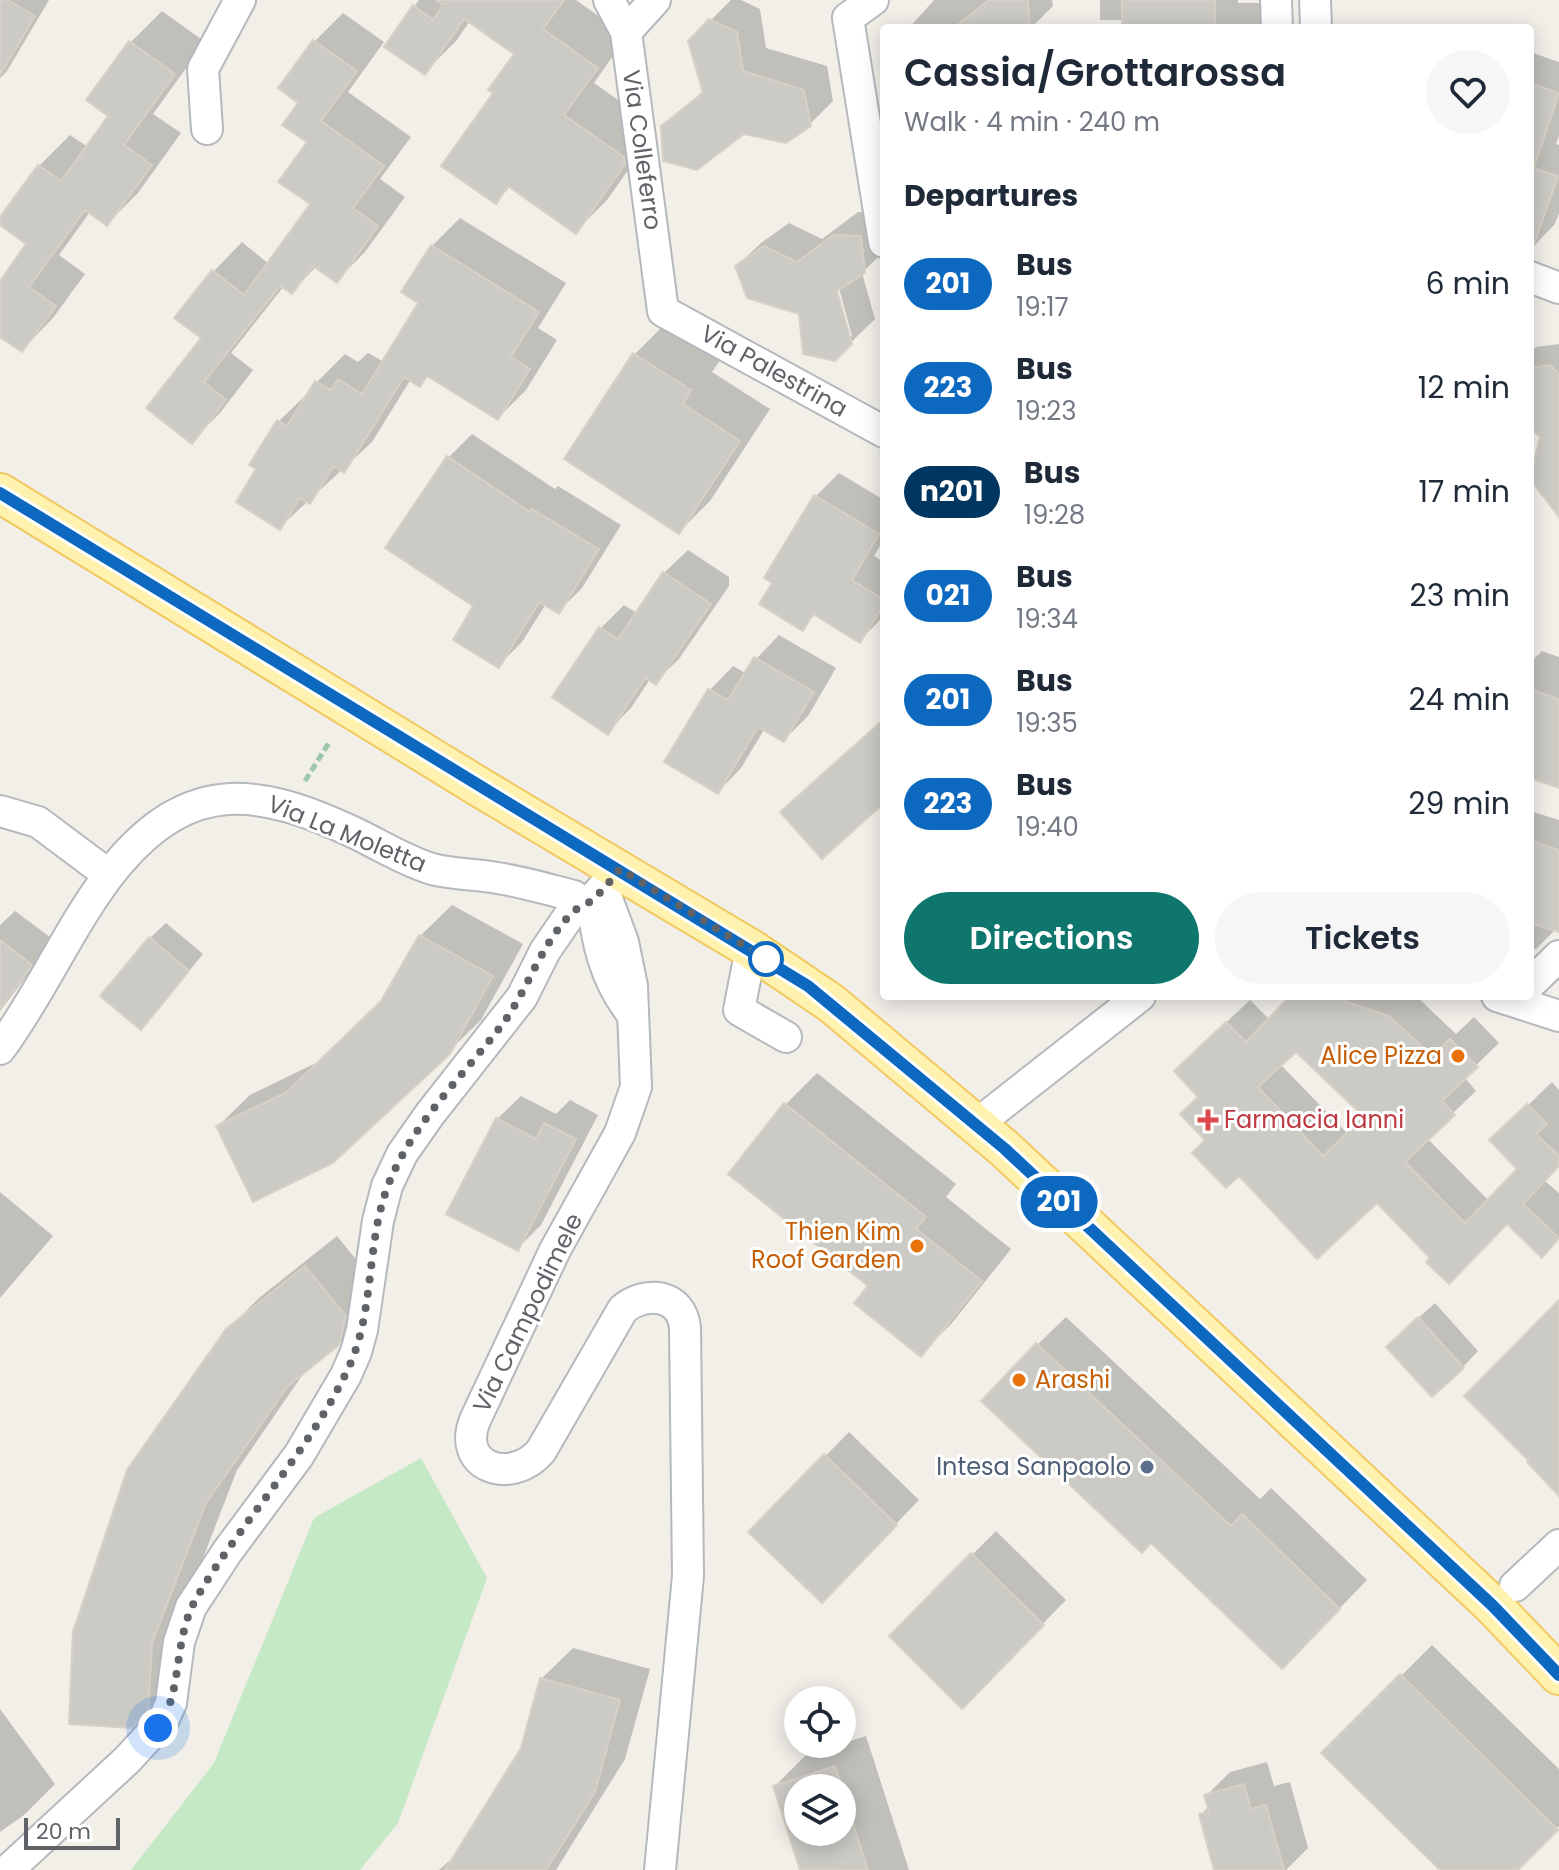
<!DOCTYPE html>
<meta charset="utf-8">
<style>
:root{--surface:#fff;--page:#f6f6f7;--text:#1f2937;--muted:#747a83;--accent:#0f766e}
body{margin:0;font-family:Poppins,sans-serif;background:var(--page);color:var(--text);height:100vh;display:flex;flex-direction:column;font-size:30px;white-space:nowrap}
*{box-sizing:border-box;margin:0}
p{font-size:26px;color:var(--muted)}
.icon{flex:none;width:44px;height:44px;fill:none;stroke:currentColor;stroke-width:2;stroke-linecap:round;stroke-linejoin:round}
.map{position:relative;flex:1;overflow:hidden}
.drawer{position:absolute;left:880px;top:24px;width:654px;height:976px;display:flex;flex-direction:column;background:var(--surface);border-radius:8px;box-shadow:0 4px 20px #0003}
.drawer>*{flex:none}
.badge{padding:0 16px;border-radius:26px;font-size:28px;line-height:52px}
.controls{position:absolute;left:784px;top:1686px;display:grid;gap:16px}
.controls a{display:grid;place-items:center;width:72px;height:72px;border-radius:50%;background:var(--surface);box-shadow:0 4px 20px #0003;font-size:40px}
.scale{position:absolute;left:24px;bottom:20px;width:96px;box-sizing:border-box;padding-left:8px;border:4px solid #5f6368;border-top:0;font-size:22px;line-height:28px;white-space:nowrap;color:#5f6368;-webkit-text-stroke:6px #fff;paint-order:stroke}
.you{position:absolute;width:40px;height:40px;margin:-20px;border:6px solid #fff;border-radius:50%;background:#1a73e8;box-shadow:0 0 0 12px #1a73e833}
.map>.badge{position:absolute;translate:-50% -50%;box-shadow:0 0 0 4px #fff}
h2{padding:0 24px;font-size:30px;line-height:72px}
.round{display:grid;place-items:center;flex:none;width:84px;height:84px;border-radius:42px;background:var(--page)}
.head{display:flex;align-items:center;justify-content:space-between;height:136px;padding:0 24px}
h1{font-size:38px;font-weight:600;line-height:60px}
.cta{display:flex;gap:16px;margin-top:auto;padding:16px 24px}
.cta a{flex:1;height:92px;border-radius:48px;background:var(--accent);color:#fff;font-size:32px;font-weight:600;line-height:92px;text-align:center}
.cta a+a{background:var(--page);color:var(--text)}
ul{padding:0;list-style:none}
li{display:flex;align-items:center;gap:24px;height:104px;padding:0 24px}
li div{flex:1}
li b{display:block;font-size:30px}
li em{font-style:normal}
li .badge{min-width:88px;font-weight:700;text-align:center}
.map>svg:first-child{display:block}
</style>
<div class="map">
<svg width="1559" height="1870" viewBox="0 0 1559 1870">
<rect width="100%" height="100%" fill="#f1efe8"/>
<path fill="#c5e8c5" d="M 421,1458 L 487,1578 L 398,1823 L 360,1870 L 131,1870 L 214,1763 L 314,1518 Z"/>
<path fill="#0003" fill-rule="evenodd" d="M 8,0 L 49,0 L 7,71 L 0,78 L 0,13 Z
M 419,0 L 576,0 L 627,36 L 594,83 L 655,126 L 656,131 L 607,200 L 576,231 L 511,186 L 496,201 L 496,92 L 517,53 L 470,21 L 456,41 L 424,73 L 387,46 Z
M 731,0 L 741,0 L 760,9 L 766,48 L 827,66 L 833,101 L 809,125 L 744,132 L 663,127 L 704,90 L 690,41 Z
M 934,0 L 1052,0 L 1053,6 L 1031,28 L 909,28 Z
M 1100,0 L 1238,0 L 1238,3 L 1268,3 L 1268,28 L 1124,28 L 1124,20 L 1100,20 Z
M 162,11 L 205,42 L 153,114 L 181,133 L 138,193 L 107,224 L 90,212 L 59,255 L 85,274 L 53,318 L 22,350 L 0,334 L 0,284 L 29,244 L 0,223 L 0,220 L 39,166 L 70,135 L 88,147 L 111,115 L 89,100 L 131,42 Z
M 343,13 L 384,42 L 348,92 L 411,137 L 380,179 L 405,197 L 365,252 L 337,280 L 317,266 L 292,291 L 284,286 L 231,353 L 253,370 L 220,413 L 192,441 L 203,338 L 177,318 L 214,271 L 242,242 L 269,264 L 313,204 L 310,142 L 300,102 L 315,41 Z
M 1530,52 L 1559,62 L 1559,136 L 1556,144 L 1559,145 L 1559,213 L 1555,224 L 1532,248 Z
M 858,212 L 884,213 L 884,251 L 862,273 L 875,319 L 834,359 L 801,312 L 737,266 L 761,243 L 789,223 L 822,239 ZM 837,281 L 852,336 L 848,336 L 833,282 Z
M 460,218 L 566,283 L 538,328 L 557,340 L 526,390 L 498,418 L 429,375 L 420,385 L 411,379 L 372,442 L 280,527 L 259,469 L 278,422 L 307,394 L 309,395 L 317,382 L 345,354 L 358,362 L 368,353 L 384,362 L 421,302 L 432,246 Z
M 666,323 L 721,359 L 712,372 L 770,409 L 710,501 L 679,532 L 567,458 L 635,354 Z
M 1559,344 L 1559,497 L 1542,437 L 1530,424 L 1530,353 L 1536,347 Z
M 472,434 L 555,489 L 558,486 L 621,525 L 582,588 L 558,612 L 546,604 L 522,642 L 499,665 L 476,605 L 449,457 Z
M 839,473 L 884,500 L 884,539 L 874,556 L 884,562 L 884,616 L 860,640 L 816,614 L 802,628 L 774,582 L 816,496 Z
M 688,550 L 729,577 L 729,586 L 679,659 L 655,682 L 650,679 L 631,708 L 607,732 L 601,628 L 624,605 L 637,613 L 664,573 Z
M 779,635 L 836,668 L 808,716 L 784,740 L 765,728 L 741,768 L 718,792 L 710,690 L 733,666 L 747,674 L 756,659 Z
M 1542,651 L 1559,657 L 1559,786 L 1530,776 L 1530,663 Z
M 1530,811 L 1559,820 L 1559,926 L 1536,949 L 1530,947 Z
M 452,905 L 523,944 L 481,1020 L 448,1052 L 218,1126 L 250,1095 L 320,1061 L 385,1000 L 420,936 Z
M 15,911 L 54,940 L 0,1011 L 0,925 Z
M 166,923 L 203,954 L 156,1011 L 150,938 Z
M 1293,996 L 1416,996 L 1456,1034 L 1474,1017 L 1499,1043 L 1464,1077 L 1476,1091 L 1427,1138 L 1489,1201 L 1519,1169 L 1492,1140 L 1552,1082 L 1559,1090 L 1559,1164 L 1544,1180 L 1559,1193 L 1559,1238 L 1542,1255 L 1507,1222 L 1433,1258 L 1377,1200 L 1207,1140 L 1200,1096 L 1199,1048 L 1250,1000 L 1270,1020 ZM 1296,1049 L 1366,1117 L 1348,1134 L 1280,1064 Z
M 817,1073 L 956,1184 L 946,1197 L 1011,1249 L 952,1323 L 921,1354 L 786,1104 Z
M 521,1096 L 556,1114 L 570,1100 L 598,1115 L 541,1225 L 518,1248 L 497,1119 Z
M 0,1192 L 53,1236 L 0,1298 Z
M 337,1236 L 376,1284 L 370,1312 L 338,1344 L 308,1367 L 237,1470 L 183,1610 L 163,1694 L 132,1726 L 227,1330 L 259,1298 Z
M 1435,1303 L 1478,1351 L 1463,1367 L 1404,1331 Z
M 1066,1317 L 1260,1499 L 1271,1488 L 1367,1580 L 1311,1638 L 1037,1345 Z
M 849,1432 L 919,1500 L 845,1577 L 751,1532 Z
M 996,1531 L 1066,1600 L 962,1706 L 891,1636 Z
M 1432,1645 L 1559,1769 L 1559,1826 L 1516,1870 L 1443,1870 L 1324,1753 Z
M 573,1648 L 650,1669 L 625,1759 L 556,1870 L 439,1870 L 458,1853 L 522,1749 L 541,1679 Z
M 0,1709 L 55,1784 L 24,1815 L 0,1832 Z
M 866,1736 L 909,1870 L 802,1870 L 775,1786 L 806,1755 ZM 798,1788 L 842,1788 L 842,1832 L 798,1832 Z
M 1267,1762 L 1274,1786 L 1290,1782 L 1308,1848 L 1286,1870 L 1216,1870 L 1201,1815 L 1209,1806 L 1206,1796 L 1230,1772 Z"/>
<path fill="#cccac5" stroke="#d6d1c6" stroke-width="2" fill-rule="evenodd" d="M 0,0 L 8,0 L 35,16 L 0,75 Z
M 436,0 L 564,0 L 543,29 L 598,68 L 564,115 L 624,157 L 625,164 L 576,234 L 508,186 L 496,204 L 441,166 L 493,93 L 488,90 L 514,54 L 464,19 L 425,75 L 384,47 L 413,5 L 433,20 L 443,5 Z
M 989,0 L 1028,0 L 1030,28 L 954,28 Z
M 1122,0 L 1215,0 L 1215,28 L 1122,28 Z
M 709,19 L 737,32 L 743,71 L 804,90 L 811,126 L 786,143 L 744,134 L 697,170 L 663,161 L 661,126 L 703,93 L 688,41 Z
M 313,40 L 357,71 L 321,121 L 384,166 L 353,208 L 378,226 L 337,283 L 313,266 L 292,294 L 280,286 L 204,382 L 226,400 L 192,444 L 146,408 L 201,338 L 174,318 L 212,270 L 244,295 L 310,204 L 278,182 L 307,142 L 282,125 L 298,103 L 278,88 Z
M 129,41 L 175,74 L 124,145 L 152,165 L 107,226 L 85,210 L 29,287 L 56,306 L 22,352 L 0,337 L 0,281 L 26,244 L 0,225 L 0,217 L 38,165 L 61,181 L 108,116 L 86,100 Z
M 1530,83 L 1559,93 L 1534,167 L 1530,166 Z
M 1530,167 L 1558,176 L 1534,244 L 1530,243 Z
M 833,235 L 861,236 L 865,273 L 837,291 L 852,344 L 835,361 L 803,354 L 799,314 L 747,298 L 735,266 L 764,246 L 797,262 Z
M 431,245 L 539,312 L 511,357 L 530,369 L 498,420 L 427,376 L 420,387 L 404,377 L 344,473 L 334,466 L 310,504 L 300,498 L 280,530 L 236,502 L 256,469 L 249,465 L 277,420 L 287,426 L 315,381 L 331,390 L 338,379 L 362,394 L 418,303 L 401,292 Z
M 633,353 L 691,390 L 683,404 L 740,441 L 679,534 L 564,459 Z
M 1550,365 L 1559,374 L 1559,517 L 1530,479 L 1540,437 L 1530,427 L 1530,368 Z
M 447,456 L 530,512 L 532,509 L 599,549 L 559,614 L 539,602 L 499,668 L 453,640 L 473,606 L 385,548 Z
M 814,495 L 879,534 L 852,580 L 884,600 L 884,604 L 860,643 L 813,614 L 803,631 L 759,604 L 772,583 L 764,578 Z
M 663,572 L 711,604 L 656,685 L 645,678 L 608,735 L 552,697 L 599,627 L 618,639 Z
M 754,657 L 814,692 L 784,742 L 758,727 L 718,794 L 664,762 L 708,689 L 728,700 Z
M 1530,689 L 1559,699 L 1559,788 L 1530,778 Z
M 884,719 L 884,803 L 822,859 L 780,812 Z
M 1530,841 L 1559,850 L 1559,932 L 1530,923 Z
M 419,935 L 493,976 L 450,1054 L 333,1163 L 253,1202 L 216,1126 L 287,1092 L 381,1001 Z
M 149,937 L 189,971 L 141,1030 L 100,996 Z
M 0,940 L 32,965 L 0,1008 Z
M 1290,996 L 1330,996 L 1389,1016 L 1432,1056 L 1450,1039 L 1478,1067 L 1442,1101 L 1455,1115 L 1405,1162 L 1465,1223 L 1517,1169 L 1489,1140 L 1527,1104 L 1547,1124 L 1536,1134 L 1559,1156 L 1559,1166 L 1523,1204 L 1559,1238 L 1542,1258 L 1507,1224 L 1449,1284 L 1426,1262 L 1430,1258 L 1377,1203 L 1317,1259 L 1239,1176 L 1226,1188 L 1192,1153 L 1205,1140 L 1180,1114 L 1198,1097 L 1174,1071 L 1226,1022 L 1246,1042 ZM 1296,1052 L 1364,1117 L 1323,1156 L 1258,1087 Z
M 784,1103 L 926,1217 L 916,1229 L 982,1281 L 921,1357 L 854,1303 L 868,1286 L 728,1174 Z
M 496,1118 L 536,1139 L 544,1123 L 576,1139 L 518,1251 L 446,1214 Z
M 305,1266 L 346,1316 L 339,1345 L 288,1386 L 206,1503 L 152,1643 L 148,1711 L 132,1728 L 69,1724 L 73,1632 L 127,1470 L 226,1329 Z
M 1559,1300 L 1559,1496 L 1527,1462 L 1529,1461 L 1464,1396 Z
M 1418,1317 L 1464,1368 L 1432,1397 L 1386,1347 Z
M 1036,1343 L 1231,1526 L 1242,1514 L 1340,1609 L 1282,1669 L 1151,1543 L 1142,1553 L 981,1401 Z
M 824,1454 L 897,1525 L 822,1603 L 748,1532 Z
M 971,1553 L 1044,1625 L 962,1709 L 889,1636 Z
M 1400,1674 L 1558,1830 L 1518,1870 L 1440,1870 L 1321,1753 Z
M 540,1678 L 620,1700 L 595,1792 L 546,1870 L 445,1870 L 521,1748 Z
M 835,1766 L 842,1788 L 798,1788 L 798,1832 L 842,1832 L 842,1789 L 868,1870 L 800,1870 L 773,1786 Z
M 1244,1784 L 1251,1809 L 1266,1805 L 1284,1870 L 1214,1870 L 1199,1814 L 1209,1812 L 1204,1795 Z"/>
<g fill="none" stroke-linecap="round" stroke-linejoin="round">
<defs>
<path id="minor" d="M 609,0 L 626,32
M 655,0 L 626,32 L 663,311 L 884,432
M 873,0 L 848,18 L 884,242
M 1276,0 L 1277,28
M 1315,0 L 1316,28
M 207,129 L 203,69 L 240,0
M 1530,277 L 1559,288
M 0,811 L 38,822 L 109,875
M 603,888 L 623,942 L 632,986 L 636,1087 L 620,1133 L 555,1250 L 475,1420 C 456,1467 511,1486 541,1451 L 623,1309 C 646,1290 682,1294 685,1328 L 688,1576 L 660,1870
M 592,900 C 597,942 604,976 629,1010
M 751,949 L 739,1010 L 786,1037
M 1530,984 L 1559,956
M 1497,996 L 1559,1016
M 0,1049 C 43,991 72,920 117,865 C 191,777 259,788 355,833 C 380,845 405,861 432,869 C 455,875 480,874 503,879 C 527,883 550,890 574,896
M 977,1124 L 1140,996
M 1515,1586 L 1559,1545
M 8,1870 L 127,1760 L 163,1721 L 171,1703 L 179,1642 L 191,1607 L 227,1552 L 299,1455 L 346,1375 L 356,1352 L 362,1330 L 378,1221 L 387,1186 L 402,1154 L 430,1114 L 522,997 L 545,951 L 571,913 L 592,900 L 613,876"/>
<path id="major" d="M 0,493 L 481,788 L 751,949 L 831,1003 L 1005,1149 L 1493,1606 L 1559,1675"/>
</defs>
<use href="#minor" stroke="#b5b8bc" stroke-width="34"/>
<use href="#major" stroke="#f2c960" stroke-width="42"/>
<path stroke="#9cc7a9" stroke-width="5" stroke-dasharray="8 4" stroke-linecap="butt" d="M 305,781 L 330,741"/>
<use href="#minor" stroke="#fff" stroke-width="30"/>
<use href="#major" stroke="#fff2af" stroke-width="38"/>
</g>
<g fill="none" stroke-linecap="round" stroke-linejoin="round">
<defs>
<path id="line" d="M 0,493 L 808,986 L 1005,1149 L 1493,1606 L 1559,1675"/>
</defs>
<use href="#line" stroke="#fff" stroke-width="18"/>
<use href="#line" stroke="#0c69bf" stroke-width="12"/>
<path stroke="#5f6368" stroke-width="8" stroke-dasharray="0 14.4" d="M 158,1728 C 184,1691 172,1640 197,1597 C 243,1519 308,1453 347,1371 C 376,1312 365,1243 389,1183 C 413,1123 462,1077 501,1026 C 527,992 541,944 571,914 C 576,908 585,905 591,901 C 602,892 611,880 620,869 L 766,959"/>
</g>
<circle fill="#fff" stroke="#0c69bf" stroke-width="4" cx="766" cy="959" r="16"/>
<g fill="#e8710a" stroke="#fff" stroke-width="3">
<circle cx="1458" cy="1056" r="8"/>
<circle cx="917" cy="1246" r="8"/>
<circle cx="1019" cy="1380" r="8"/>
</g>
<path fill="#e0444e" stroke="#fff" stroke-width="3" d="M1204 1108h8v8h8v8h-8v8h-8v-8h-8v-8h8z"/>
<circle fill="#5c6f8a" stroke="#fff" stroke-width="3" cx="1147" cy="1467" r="8"/>
<g text-anchor="middle" stroke-width="6" stroke-linejoin="round" paint-order="stroke">
<g font-size="24" fill="#5f6368" stroke="#fff">
<text transform="translate(642 150) rotate(82)" y="8">Via Colleferro</text>
<text transform="translate(774 371) rotate(29)" y="8">Via Palestrina</text>
<text transform="translate(347 834) rotate(22)" y="8">Via La Moletta</text>
<text transform="translate(528 1313) rotate(-64)" y="8">Via Campodimele</text>
</g>
<g font-size="24" fill="#c56008" stroke="#fff" text-anchor="end">
<text x="1442" y="1064">Alice Pizza</text>
<text x="901" y="1240">Thien Kim<tspan x="901" dy="28">Roof Garden</tspan></text>
<text x="1035" y="1388" text-anchor="start">Arashi</text>
</g>
<g font-size="24" fill="#be3a42" stroke="#fff" text-anchor="start">
<text x="1224" y="1128">Farmacia Ianni</text>
</g>
<g font-size="24" fill="#4e5e75" stroke="#fff" text-anchor="end">
<text x="1131" y="1475">Intesa Sanpaolo</text>
</g>
</g>
</svg>
<div class="controls">
<a><svg class="icon" aria-label="locate" viewBox="0 0 24 24"><circle cx="12" cy="12" r="6"/><path d="M12 2v4M12 18v4M2 12h4M18 12h4"/></svg></a>
<a><svg class="icon" aria-label="layers" viewBox="0 0 24 24"><path d="M12 4l9 5-9 5-9-5zM3 14l9 5 9-5"/></svg></a>
</div>
<div class="scale">20 m</div>
<div class="you" style="left:158px;top:1728px"></div>
<b class="badge" style="left:1059px;top:1202px;background:#0c69bf;color:#fff">201</b>
<section class="drawer">
<div class="head"><div><h1>Cassia/Grottarossa</h1><p>Walk · 4 min · 240 m</p></div><a class="round"><svg class="icon" aria-label="heart" viewBox="0 0 24 24"><path d="M12 20l-8-8c-3-5 5-10 8-4 3-6 11-1 8 4z"/></svg></a></div>
<h2>Departures</h2>
<ul>
<li><span class="badge" style="background:#0c69bf;color:#fff">201</span><div><b>Bus</b><p>19:17</p></div><em>6 min</em></li>
<li><span class="badge" style="background:#0c69bf;color:#fff">223</span><div><b>Bus</b><p>19:23</p></div><em>12 min</em></li>
<li><span class="badge" style="background:#00365f;color:#fff">n201</span><div><b>Bus</b><p>19:28</p></div><em>17 min</em></li>
<li><span class="badge" style="background:#0c69bf;color:#fff">021</span><div><b>Bus</b><p>19:34</p></div><em>23 min</em></li>
<li><span class="badge" style="background:#0c69bf;color:#fff">201</span><div><b>Bus</b><p>19:35</p></div><em>24 min</em></li>
<li><span class="badge" style="background:#0c69bf;color:#fff">223</span><div><b>Bus</b><p>19:40</p></div><em>29 min</em></li>
</ul>
<div class="cta"><a>Directions</a><a>Tickets</a></div>
</section>
</div>
